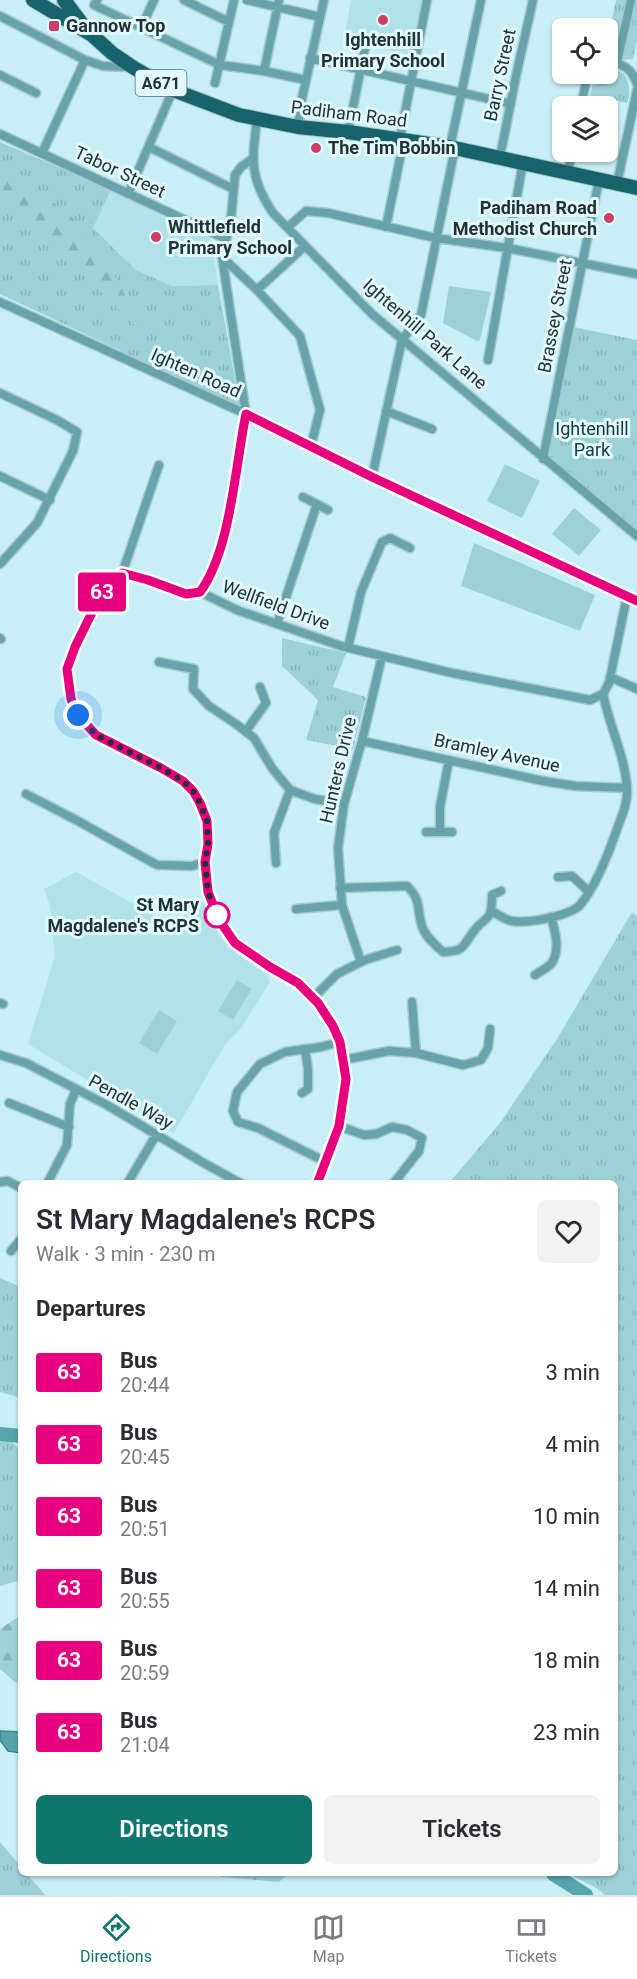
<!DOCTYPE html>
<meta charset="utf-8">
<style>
:root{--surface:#fff;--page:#f2f2f3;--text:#2b2b33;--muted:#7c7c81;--line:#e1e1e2;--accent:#0f766e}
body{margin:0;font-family:Roboto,sans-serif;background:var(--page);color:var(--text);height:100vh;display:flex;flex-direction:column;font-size:22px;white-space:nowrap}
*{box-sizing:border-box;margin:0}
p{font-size:20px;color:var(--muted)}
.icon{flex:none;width:33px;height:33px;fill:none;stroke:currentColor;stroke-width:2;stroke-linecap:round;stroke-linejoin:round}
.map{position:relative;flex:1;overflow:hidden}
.sheet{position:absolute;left:18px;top:1180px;width:600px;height:696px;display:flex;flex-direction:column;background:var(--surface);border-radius:9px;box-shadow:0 2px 4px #0004}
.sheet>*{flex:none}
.badge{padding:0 12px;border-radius:4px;font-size:21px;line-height:39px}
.fabs{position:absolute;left:552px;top:18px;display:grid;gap:12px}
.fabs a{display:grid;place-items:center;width:66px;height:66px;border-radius:9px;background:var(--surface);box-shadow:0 2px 4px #0004;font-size:30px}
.you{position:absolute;width:30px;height:30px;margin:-15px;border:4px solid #fff;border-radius:50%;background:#1a73e8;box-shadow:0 0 0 9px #1a73e833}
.map>.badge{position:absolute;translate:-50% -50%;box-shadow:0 0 0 3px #fff}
h2{padding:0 18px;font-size:22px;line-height:54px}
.round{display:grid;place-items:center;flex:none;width:63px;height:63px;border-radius:9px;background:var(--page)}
.overview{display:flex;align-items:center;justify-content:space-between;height:102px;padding:0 18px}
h1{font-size:28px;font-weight:600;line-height:45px}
.primary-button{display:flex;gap:12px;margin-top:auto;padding:12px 18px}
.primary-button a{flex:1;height:69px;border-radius:9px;background:var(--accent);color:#fff;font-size:24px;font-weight:600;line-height:69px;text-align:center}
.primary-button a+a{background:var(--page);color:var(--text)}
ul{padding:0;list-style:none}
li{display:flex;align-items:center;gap:18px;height:72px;padding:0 18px}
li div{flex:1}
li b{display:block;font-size:22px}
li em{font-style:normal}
li .badge{min-width:66px;font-weight:700;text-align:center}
.tabs{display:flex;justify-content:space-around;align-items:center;height:84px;border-top:2px solid var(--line);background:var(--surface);font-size:16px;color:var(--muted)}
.tabs a{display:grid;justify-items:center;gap:3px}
.tabs .current{color:var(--accent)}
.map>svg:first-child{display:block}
</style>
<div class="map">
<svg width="637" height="1895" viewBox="0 0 637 1895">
<defs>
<pattern id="grass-tufts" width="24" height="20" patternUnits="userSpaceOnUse" patternTransform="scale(1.5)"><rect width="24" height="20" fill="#9dd1d8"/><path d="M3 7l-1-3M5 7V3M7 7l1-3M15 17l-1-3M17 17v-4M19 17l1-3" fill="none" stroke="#87b4ba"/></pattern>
<pattern id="forest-firs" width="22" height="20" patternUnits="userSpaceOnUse" patternTransform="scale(1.5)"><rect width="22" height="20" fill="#9dd1d8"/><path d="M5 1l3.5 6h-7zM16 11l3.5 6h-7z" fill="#87b4ba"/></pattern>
</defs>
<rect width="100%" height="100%" fill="#c7eff5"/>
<path fill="#b1e2e9" d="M 351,0 L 422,0 L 411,55 L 344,40 Z
M 111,190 L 207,234 L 215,245 L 214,258 L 218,285 L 171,286 L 136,270 L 93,228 Z
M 76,872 L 159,918 L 184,916 L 195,906 L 204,902 L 213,926 L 228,947 L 266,974 L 270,982 L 242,1027 L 224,1046 L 174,1133 L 28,1044 L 55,956 L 50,906 L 44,889 Z"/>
<path fill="url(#grass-tufts)" d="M 616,0 L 627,0 L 616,52 L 608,58 L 608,38 Z
M 635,0 L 637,0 L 637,40 L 633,59 L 621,60 Z
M 608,69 L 614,69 L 624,74 C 630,84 631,92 627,103 L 590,96 C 593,84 594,74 608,74 Z
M 0,142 L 111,190 L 93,228 L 136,270 L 172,286 L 218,285 L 240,407 L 0,294 Z
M 569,326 L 637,340 L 637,538 L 543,459 Z
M 282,638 L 346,653 L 333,687 L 366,697 L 353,749 L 306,740 L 318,700 L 282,666 Z
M 632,912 L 637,916 L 637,1895 L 605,1895 L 598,1889 L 570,1874 L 615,1874 L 615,1184 L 449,1183 L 500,1123 L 557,1039 Z
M 0,1278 L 21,1287 L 21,1398 L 0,1392 Z
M 0,1434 L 4,1434 L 21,1451 L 21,1580 L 0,1586 Z
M 0,1842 L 21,1867 L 21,1874 L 27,1874 L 45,1895 L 0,1895 Z"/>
<path fill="url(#forest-firs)" d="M 0,163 L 15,169 L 16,176 L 43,194 L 76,221 L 117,279 L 145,335 L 71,262 L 38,236 L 29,218 L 18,213 L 0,210 Z
M 21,1615 L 21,1679 L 16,1683 L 0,1669 L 0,1629 Z
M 221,1874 L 288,1874 L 279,1882 L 221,1877 Z"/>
<path fill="#9dd1d8" d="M 449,286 L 491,292 L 480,340 L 477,341 L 443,323 Z
M 505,464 L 540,481 L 522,518 L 487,501 Z
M 574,508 L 601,530 L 579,556 L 552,534 Z
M 474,543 L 595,595 L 580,631 L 461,586 Z
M 237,980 L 252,989 L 233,1020 L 218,1011 Z
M 159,1010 L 177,1021 L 157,1054 L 139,1043 Z"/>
<path fill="#56a5af" stroke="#46828a" stroke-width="1.5" d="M 0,1731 L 21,1732 L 21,1753 L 8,1751 L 0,1740 Z"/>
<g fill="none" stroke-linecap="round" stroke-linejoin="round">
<path stroke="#56a5af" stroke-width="14" d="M 0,1434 L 21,1436
M 553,1874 L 586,1895"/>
<defs>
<path id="minor" d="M 97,0 L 94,5 L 220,65 L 264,71 L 306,80
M 184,0 L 229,22
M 247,0 L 320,17
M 0,16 L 85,60 L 103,66 L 129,67
M 141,28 L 154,0
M 310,58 L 511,104
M 608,62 C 623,63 632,69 637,84
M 617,63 L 631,0
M 264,71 L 279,0
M 0,75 L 36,93
M 215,83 L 234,0
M 581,106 L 586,82 L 591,74
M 257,120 C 252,159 249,178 273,213 L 372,314 L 637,536
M 298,127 L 301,103 L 324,0
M 348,132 L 366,43
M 0,134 L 226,239
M 400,138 L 427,0
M 149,147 L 233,189
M 450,147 L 481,0
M 42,153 L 85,60
M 500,157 L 516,76 L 533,0
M 568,172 L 572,152
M 617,184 L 637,90
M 128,194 L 173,90
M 288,227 L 306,211 L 328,213 L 436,238 L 507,248 L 637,274
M 386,227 L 404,139
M 222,257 L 257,290 L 300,336 L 320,410 L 311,446
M 257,290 L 305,246
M 0,302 L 246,414 L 372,477 L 637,601
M 488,360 L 523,162
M 0,393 L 57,420 L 77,432 L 73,451 L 37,523 L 0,564
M 386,411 L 432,429
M 543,459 L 599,180
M 0,476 L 50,500
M 372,477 L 402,340 L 421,315 L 455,148
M 303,497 L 328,510
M 122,574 L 159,465
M 200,592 L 207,582 L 221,546 L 230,506 L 246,414 L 222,257 L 231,219 L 235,175 L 241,167 L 252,159
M 277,624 L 317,504
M 0,638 L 1,639
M 348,648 L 361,592 L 382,542 L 390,538 L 410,548
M 159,662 L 194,669 L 193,689 L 209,706 L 236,724 L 254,738 L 272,768 L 290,790 L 315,799 L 344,804
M 610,677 L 637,689
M 246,731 L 266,703 L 260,687
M 362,741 L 543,781 L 575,786 L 627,788
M 26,794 L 78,821 L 157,865 L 192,866 L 205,862
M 426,832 L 452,832
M 440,832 L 440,807 L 449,760
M 276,863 L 274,833 L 290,790
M 558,877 L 572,876 L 589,892
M 340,888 L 407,886 C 422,901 416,907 422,926 C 425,936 435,945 443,952 C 464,951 462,948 473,932 C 486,914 492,924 492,895 L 501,891
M 296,909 L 342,905
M 491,911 C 498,914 505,920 512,921 C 527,924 568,916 579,906 C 594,890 609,853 616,832 C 621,816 628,806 627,788 C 625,756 609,725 603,694
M 361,962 L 342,905 L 338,848 L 344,804 L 362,741 L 382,656
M 535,975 C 539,972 547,968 551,964 C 561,951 555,930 551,917
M 313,998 L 337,974 L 365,960 L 397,950
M 412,1002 L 416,1053
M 0,1003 L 3,1004
M 0,1055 L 26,1063 L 107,1105 L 202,1162 L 242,1184
M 343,1060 L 389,1051 L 416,1053 L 463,1065 L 481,1060 L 488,1048 L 490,1029
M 302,1093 L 308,1089 L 308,1069 L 305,1049
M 9,1103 L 69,1127
M 339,1126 L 364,1135 L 376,1134 L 392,1127 L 407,1130 L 422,1138 L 419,1151 L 393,1184
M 324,1161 L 258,1128 L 238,1122 L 233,1111 L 237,1092 L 260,1064 L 285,1052 L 321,1047 L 340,1042
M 0,1182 L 8,1181 L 21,1188
M 47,1184 L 67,1145 L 70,1104 L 76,1090
M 127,1184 L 156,1135
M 317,1184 C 323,1164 334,1144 339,1124 C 342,1111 346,1093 346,1079 C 346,1045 325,1001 296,982 C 266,963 238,952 220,920 C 210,904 206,883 205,864 C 205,856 208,849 208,841 C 209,824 203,804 192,791 C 159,751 78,751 70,692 C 69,685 66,676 67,669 C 68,658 75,645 80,636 C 86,624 99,591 107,583 C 111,579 117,577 122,574 L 148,580 L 186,594 L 200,592 L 237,610 L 341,646 L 452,673 L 590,700 L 603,694 L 609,683 L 627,596
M 11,1251 L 21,1239"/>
<path id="primary" d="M 33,0 L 92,35 L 112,53 L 134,68 L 173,90 L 239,115 L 298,127 L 348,132 L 450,147 L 637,188
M 64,0 L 86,29"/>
</defs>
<use href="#minor" stroke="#a6c9ce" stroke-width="11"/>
<use href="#primary" stroke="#a6c9ce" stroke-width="16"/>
<use href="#minor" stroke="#68a3ab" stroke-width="8"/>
<use href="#primary" stroke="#17626b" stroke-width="14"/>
</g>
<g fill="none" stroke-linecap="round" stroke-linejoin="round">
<defs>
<path id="line" d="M 317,1184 L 339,1126 L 346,1079 L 340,1042 L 333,1026 L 318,1003 L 298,983 L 270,967 L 235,943 L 219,920 L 208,892 L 205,862 L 208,844 L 207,821 L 200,803 L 193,791 L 183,781 L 161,768 L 96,735 L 78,715 L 71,699 L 67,669 L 75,647 L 106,584 L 122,573 L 148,580 L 186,594 L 200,592 C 231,550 235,466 246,414 L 372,477 L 637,601"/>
</defs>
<use href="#line" stroke="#fff" stroke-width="14"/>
<use href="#line" stroke="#e6007e" stroke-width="9"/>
<path stroke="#223234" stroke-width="6" stroke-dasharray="0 10.8" d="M 78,715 L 96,735 L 161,768 L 183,781 L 193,791 L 200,803 L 207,821 L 208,844 L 205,862 L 208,892 L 219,920 L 217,915"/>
</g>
<g fill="#cd3e64" stroke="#e1f9fd" stroke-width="2">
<circle cx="383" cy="20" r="6"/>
<rect x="48" y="20" width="12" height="12" rx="3"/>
<circle cx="316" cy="148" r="6"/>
<circle cx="609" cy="218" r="6"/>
<circle cx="156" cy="237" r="6"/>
</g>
<circle fill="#fff" stroke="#e6007e" stroke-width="3" cx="217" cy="915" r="12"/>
<g text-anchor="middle" stroke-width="6" stroke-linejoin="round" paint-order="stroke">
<rect fill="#e1f9fd" stroke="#5b6e70" stroke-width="1.5" x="135.5" y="70" width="51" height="26" rx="4.5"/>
<g font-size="16" font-weight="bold" fill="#223234">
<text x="161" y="89">A671</text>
</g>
<g font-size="18" font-weight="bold" fill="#223234" stroke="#e1f9fd" text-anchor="start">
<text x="66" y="32">Gannow Top</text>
<text x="383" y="46" text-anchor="middle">Ightenhill<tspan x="383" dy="21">Primary School</tspan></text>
<text x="328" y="154">The Tim Bobbin</text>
<text x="597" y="214" text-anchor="end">Padiham Road<tspan x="597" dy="21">Methodist Church</tspan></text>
<text x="168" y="233">Whittlefield<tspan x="168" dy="21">Primary School</tspan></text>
</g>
<g font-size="18" fill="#223234" stroke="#e1f9fd">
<text transform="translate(500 75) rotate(-78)" y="6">Barry Street</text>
<text transform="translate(349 114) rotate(7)" y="6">Padiham Road</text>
<text transform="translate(120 172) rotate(25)" y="6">Tabor Street</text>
<text transform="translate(555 316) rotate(-79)" y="6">Brassey Street</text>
<text transform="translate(425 334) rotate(41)" y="6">Ightenhill Park Lane</text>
<text transform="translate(196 373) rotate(24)" y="6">Ighten Road</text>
<text transform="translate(276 605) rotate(20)" y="6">Wellfield Drive</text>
<text transform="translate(497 753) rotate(12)" y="6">Bramley Avenue</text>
<text transform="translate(338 770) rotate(-77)" y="6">Hunters Drive</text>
<text transform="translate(131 1102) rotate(29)" y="6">Pendle Way</text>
</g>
<g font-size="18" fill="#143a3f" stroke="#e1f9fd">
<text x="592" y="435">Ightenhill<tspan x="592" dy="21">Park</tspan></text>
</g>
<g font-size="18" font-weight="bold" fill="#223234" stroke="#e1f9fd" text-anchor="end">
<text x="199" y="911">St Mary<tspan x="199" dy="21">Magdalene's RCPS</tspan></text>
</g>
</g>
</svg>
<div class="fabs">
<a><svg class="icon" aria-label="locate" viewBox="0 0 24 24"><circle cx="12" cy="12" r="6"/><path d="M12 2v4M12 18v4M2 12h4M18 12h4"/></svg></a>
<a><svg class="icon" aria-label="layers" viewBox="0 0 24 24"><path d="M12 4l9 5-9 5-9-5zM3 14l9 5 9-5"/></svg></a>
</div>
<div class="you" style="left:78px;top:715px"></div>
<b class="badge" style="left:102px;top:592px;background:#e6007e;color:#fff">63</b>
<section class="sheet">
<div class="overview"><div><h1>St Mary Magdalene's RCPS</h1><p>Walk · 3 min · 230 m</p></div><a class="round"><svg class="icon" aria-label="heart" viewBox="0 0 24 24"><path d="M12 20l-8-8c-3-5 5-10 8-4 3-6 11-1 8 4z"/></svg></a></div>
<h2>Departures</h2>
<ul>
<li><span class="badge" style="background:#e6007e;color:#fff">63</span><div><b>Bus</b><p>20:44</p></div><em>3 min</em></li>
<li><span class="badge" style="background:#e6007e;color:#fff">63</span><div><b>Bus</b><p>20:45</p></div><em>4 min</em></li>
<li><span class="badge" style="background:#e6007e;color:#fff">63</span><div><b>Bus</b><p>20:51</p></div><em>10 min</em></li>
<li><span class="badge" style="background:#e6007e;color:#fff">63</span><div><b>Bus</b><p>20:55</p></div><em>14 min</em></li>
<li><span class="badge" style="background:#e6007e;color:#fff">63</span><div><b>Bus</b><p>20:59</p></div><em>18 min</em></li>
<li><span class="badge" style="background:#e6007e;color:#fff">63</span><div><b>Bus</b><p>21:04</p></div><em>23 min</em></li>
</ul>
<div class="primary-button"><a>Directions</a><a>Tickets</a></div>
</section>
</div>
<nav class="tabs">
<a class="current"><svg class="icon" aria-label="directions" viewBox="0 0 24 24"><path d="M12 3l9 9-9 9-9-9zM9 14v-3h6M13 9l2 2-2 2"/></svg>Directions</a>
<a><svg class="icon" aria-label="map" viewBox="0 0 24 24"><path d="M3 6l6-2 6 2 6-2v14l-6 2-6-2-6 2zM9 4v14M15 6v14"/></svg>Map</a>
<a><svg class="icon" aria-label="tickets" viewBox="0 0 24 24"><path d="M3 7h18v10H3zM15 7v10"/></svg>Tickets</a>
</nav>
